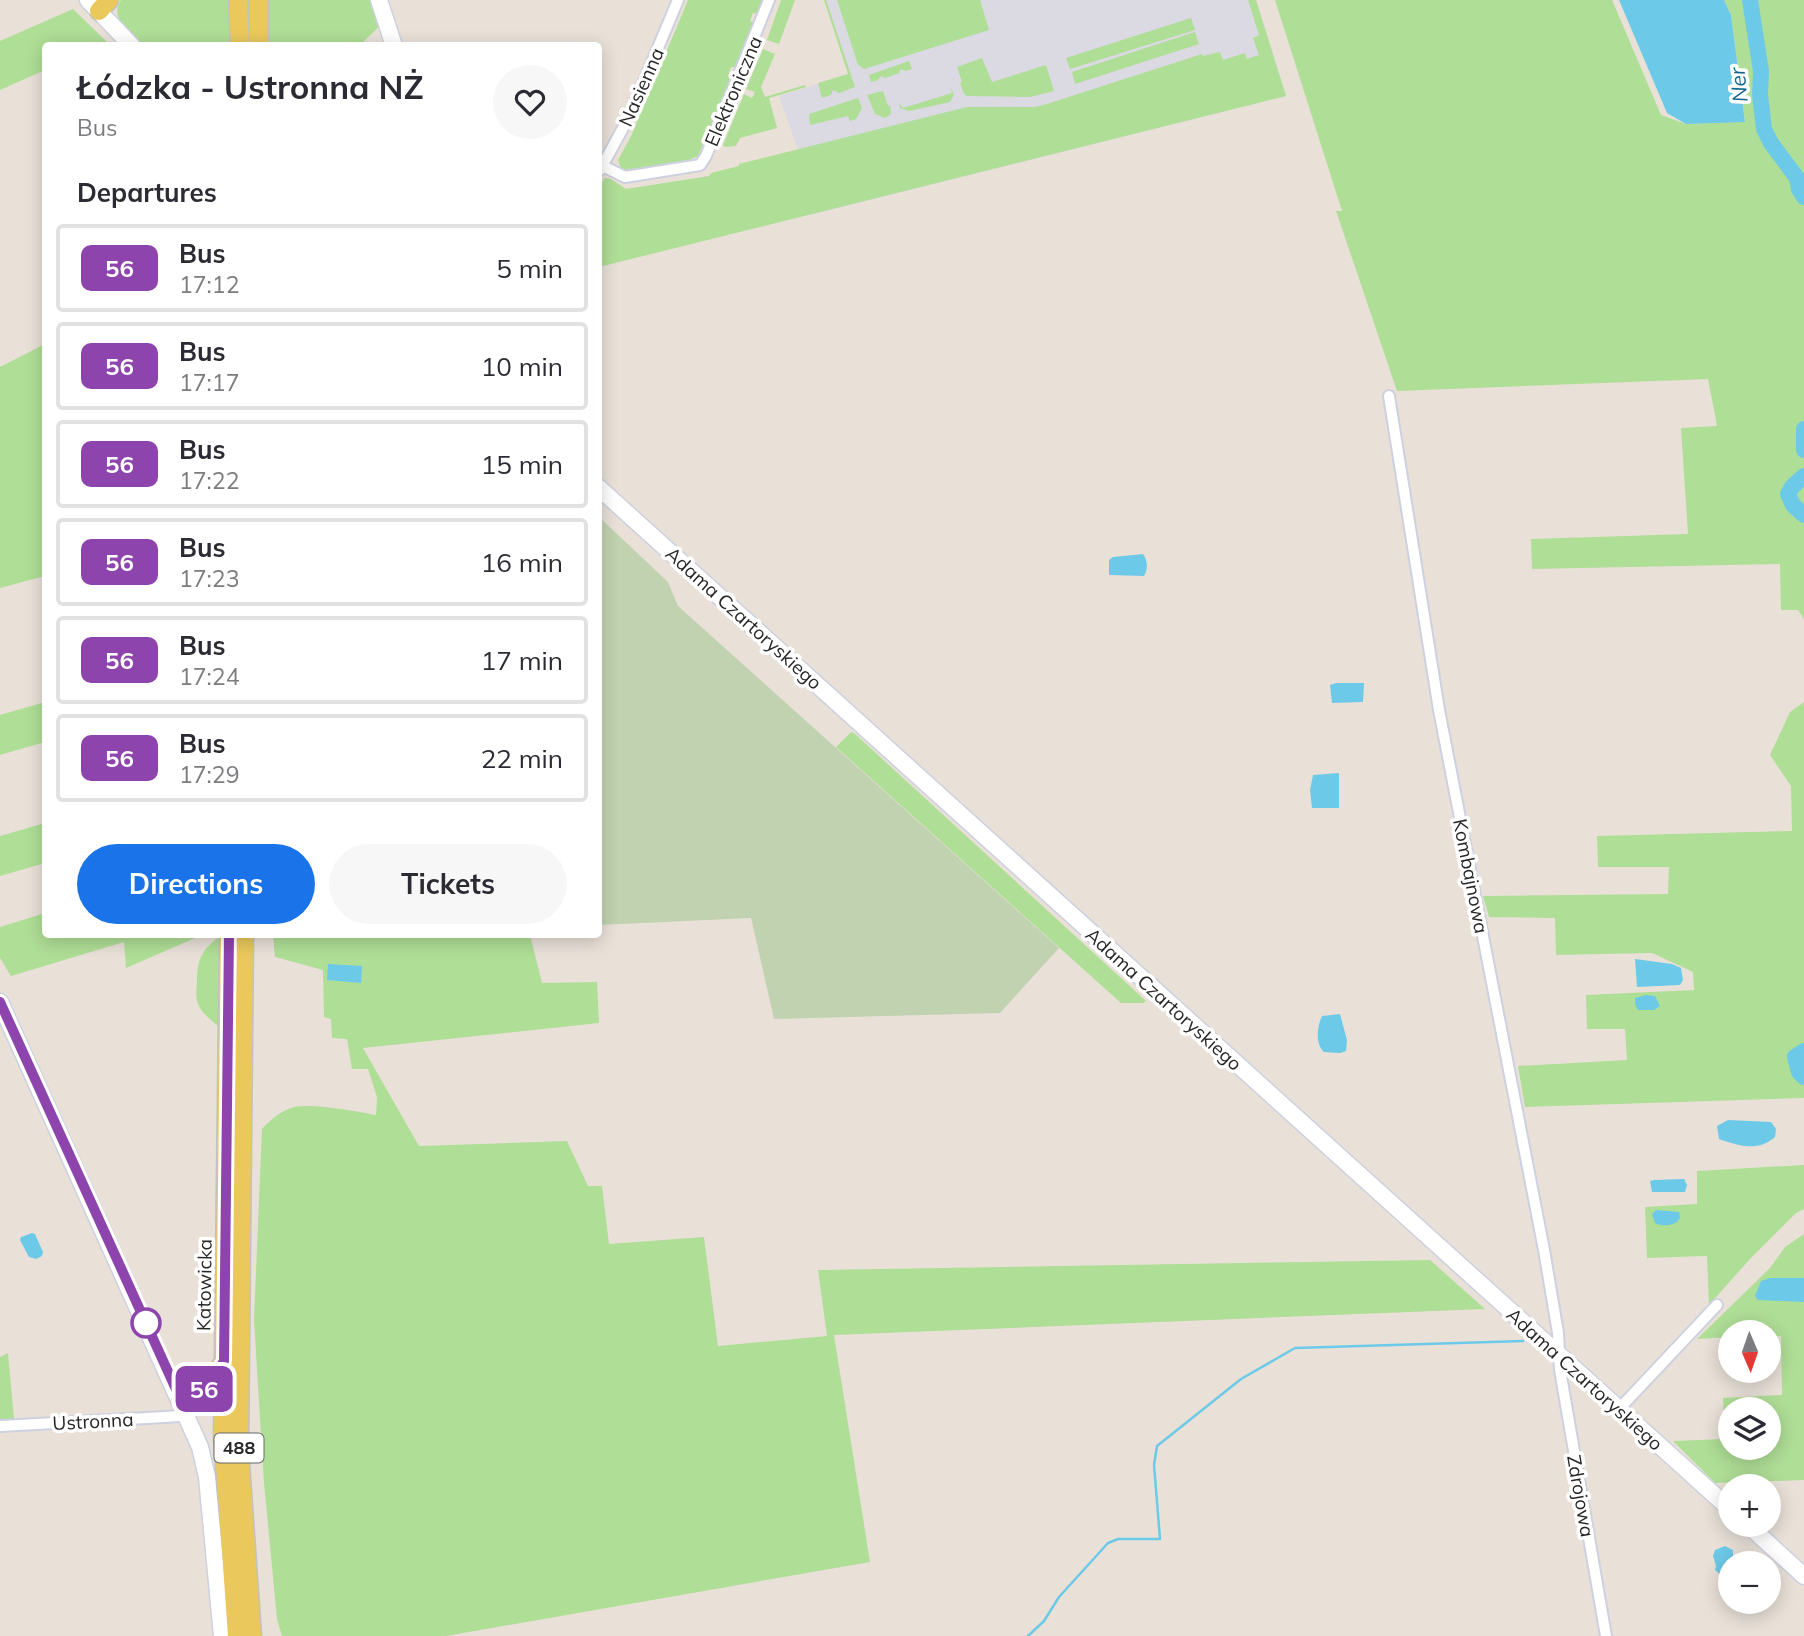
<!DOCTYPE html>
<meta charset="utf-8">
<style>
:root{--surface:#fff;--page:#f7f7f7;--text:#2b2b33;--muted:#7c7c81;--line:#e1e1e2;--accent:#1a73e8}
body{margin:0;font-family:Mulish,sans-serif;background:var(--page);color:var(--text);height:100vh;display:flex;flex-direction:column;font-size:26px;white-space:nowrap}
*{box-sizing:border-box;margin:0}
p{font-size:23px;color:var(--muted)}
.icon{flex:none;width:38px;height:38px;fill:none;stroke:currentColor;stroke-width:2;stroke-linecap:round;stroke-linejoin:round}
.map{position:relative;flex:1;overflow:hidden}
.panel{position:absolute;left:42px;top:42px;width:560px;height:896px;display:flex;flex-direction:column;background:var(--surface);border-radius:7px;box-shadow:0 4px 18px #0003}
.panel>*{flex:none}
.badge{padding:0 14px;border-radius:10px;font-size:24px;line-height:46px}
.needle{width:46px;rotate:178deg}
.controls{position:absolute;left:1718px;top:1320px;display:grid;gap:14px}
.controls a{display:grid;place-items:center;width:63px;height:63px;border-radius:50%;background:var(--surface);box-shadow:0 4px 18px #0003;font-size:35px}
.map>.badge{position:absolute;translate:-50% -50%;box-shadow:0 0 0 4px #fff}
h2{padding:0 35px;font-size:26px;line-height:63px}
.round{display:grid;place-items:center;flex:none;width:74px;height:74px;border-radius:37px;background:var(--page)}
.overview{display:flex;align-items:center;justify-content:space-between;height:119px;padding:0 35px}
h1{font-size:33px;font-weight:700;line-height:52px}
.cta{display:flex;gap:14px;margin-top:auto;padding:14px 35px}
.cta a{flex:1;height:80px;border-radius:42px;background:var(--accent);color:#fff;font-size:28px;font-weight:700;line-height:80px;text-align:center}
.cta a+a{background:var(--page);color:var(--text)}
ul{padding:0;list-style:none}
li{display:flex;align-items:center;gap:21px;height:88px;margin:0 14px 10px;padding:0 21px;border:4px solid var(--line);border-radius:7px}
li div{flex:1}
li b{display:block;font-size:26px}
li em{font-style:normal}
li .badge{min-width:77px;font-weight:700;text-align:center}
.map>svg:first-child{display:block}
</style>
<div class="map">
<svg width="1804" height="1636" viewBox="0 0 1804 1636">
<rect width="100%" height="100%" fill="#e9e1d8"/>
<path fill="#dbd9e1" d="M 826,0 L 1256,0 L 1286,96 L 814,214 L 798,150 L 779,96 L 850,74 Z"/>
<path fill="#afde96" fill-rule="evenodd" d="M 121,0 L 232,0 L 233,45 L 144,45 C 131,34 108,18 121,0 Z
M 268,0 L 374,0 L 382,24 L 360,45 L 268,46 Z
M 688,0 L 762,0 L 758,14 L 753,13 L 750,21 L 754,22 L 735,67 L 731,67 L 728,76 L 731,77 L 698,156 L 689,160 L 625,170 L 621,168 L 618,160 L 631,136 Z
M 781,0 L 795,0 L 779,44 L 767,40 Z
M 824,0 L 826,0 L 855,87 L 839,93 L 833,90 L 831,95 L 822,98 L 818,83 L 848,74 Z
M 837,0 L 980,0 L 989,30 L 864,69 L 858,65 Z
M 1248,0 L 1256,0 L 1286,96 L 599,267 L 599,188 L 605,178 L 611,179 L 626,189 L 709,176 L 711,173 L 739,166 L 739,164 L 967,107 L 1035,107 L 1047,104 L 1202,54 L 1203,56 L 1220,52 L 1223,60 L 1245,53 L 1247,59 L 1259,55 L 1253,38 L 1259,35 Z
M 1275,0 L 1612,0 L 1661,115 L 1686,124 L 1745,121 L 1731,15 L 1724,0 L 1804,0 L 1804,619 L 1798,610 L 1781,610 L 1780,564 L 1532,569 L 1531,539 L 1688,534 L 1681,428 L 1717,426 L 1708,379 L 1397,391 L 1336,211 L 1342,211 Z
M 73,9 L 110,45 L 46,46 L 45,70 L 0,90 L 0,41 Z
M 1191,18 L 1195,30 L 1070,69 L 1066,58 Z
M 1195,32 L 1199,44 L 1075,84 L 1072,72 Z
M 763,49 L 775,54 L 761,87 L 765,97 L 805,85 L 806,87 L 769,98 L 777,128 L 740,138 L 736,146 L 725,147 L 723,145 L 744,94 L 752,98 L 755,92 L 746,89 Z
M 982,58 L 992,82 L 1046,65 L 1054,91 L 1030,97 L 967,96 L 964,94 L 960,83 L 962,82 L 957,67 Z
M 909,61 L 912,69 L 905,71 L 901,69 L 899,73 L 885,78 L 881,76 L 878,80 L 871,82 L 869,75 Z
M 950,86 L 954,95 L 950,102 L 909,111 L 900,108 L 899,103 L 903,108 L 952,93 Z
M 883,91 L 888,106 L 890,105 L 891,114 L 885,118 L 875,114 L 867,95 Z
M 858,98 L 862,108 L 856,119 L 850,121 L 848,116 L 810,125 L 809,114 Z
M 45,344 L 45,576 L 0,588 L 0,367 Z
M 45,702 L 45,742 L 0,755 L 0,715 Z
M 1804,702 L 1804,1098 L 1525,1107 L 1518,1066 L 1627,1060 L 1625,1029 L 1587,1029 L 1586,995 L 1694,990 L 1693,972 L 1652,953 L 1556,955 L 1555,918 L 1489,917 L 1483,896 L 1668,894 L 1669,867 L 1598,867 L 1597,836 L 1792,831 L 1791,786 L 1770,755 L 1790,712 Z
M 851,732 L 854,733 L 1146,1001 L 1143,1003 L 1121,1003 L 836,747 Z
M 45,823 L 45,863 L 0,876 L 0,836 Z
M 45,913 L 46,934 L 202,935 L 126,968 L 124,942 L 11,976 L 0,958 L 0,927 Z
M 222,935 L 221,1028 C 213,1022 202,1014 198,1004 C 195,997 197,988 197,981 C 197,958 203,948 222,935 Z
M 273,935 L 530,935 L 542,983 L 597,982 L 599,1023 L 363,1048 L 419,1146 L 567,1141 L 588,1186 L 602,1186 L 609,1244 L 704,1237 L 718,1346 L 827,1336 L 818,1270 L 1430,1260 L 1485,1309 L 834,1335 L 870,1562 L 446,1636 L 282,1636 L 277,1619 L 264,1483 L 254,1320 L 262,1129 C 270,1120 282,1110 294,1107 C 312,1103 356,1111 376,1115 L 377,1097 L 368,1069 L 352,1069 L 347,1039 L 332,1038 L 331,1019 L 324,1017 L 323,970 L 275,957 Z
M 1804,1165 L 1804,1209 L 1796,1213 L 1750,1259 L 1709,1305 L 1707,1256 L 1647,1258 L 1645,1207 L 1697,1204 L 1697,1171 Z
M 1804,1234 L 1804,1480 L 1715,1483 L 1673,1441 L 1725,1439 L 1723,1398 L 1782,1395 L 1781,1336 L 1769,1336 L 1769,1332 L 1731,1332 L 1731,1337 L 1697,1339 L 1770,1268 L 1785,1247 ZM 1731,1409 L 1769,1409 L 1769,1447 L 1731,1447 Z
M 8,1353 L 14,1419 L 0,1419 L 0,1357 Z"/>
<path fill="#c1d2b0" d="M 598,516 L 668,582 L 678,606 L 1059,948 L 1000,1013 L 774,1019 L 751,918 L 599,925 Z"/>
<path fill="#6dc9e8" d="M 1619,0 L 1724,0 L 1731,15 L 1745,122 L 1686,124 L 1667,113 Z
M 1143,554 C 1148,561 1148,569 1144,576 L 1109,575 L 1109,560 L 1113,557 Z
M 1336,683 L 1364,683 L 1363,702 L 1332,703 L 1330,685 Z
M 1339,773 L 1339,808 L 1312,808 L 1310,790 L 1313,775 Z
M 1635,959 L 1672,964 L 1681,968 L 1683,980 L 1680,985 L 1637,987 Z
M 328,964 L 362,966 L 361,983 L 327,980 Z
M 1646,995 L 1655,996 L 1660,1006 L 1654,1010 L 1638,1010 L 1635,1004 L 1635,998 Z
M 1340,1014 L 1347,1040 L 1346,1051 L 1340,1053 L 1324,1052 C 1315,1044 1317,1026 1322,1016 Z
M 1728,1120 L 1771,1122 L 1776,1129 L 1775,1137 C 1758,1152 1739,1146 1719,1139 L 1717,1126 Z
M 1684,1179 L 1687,1185 L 1685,1192 L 1652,1192 L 1650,1181 L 1654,1180 Z
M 1656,1210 L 1679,1212 L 1680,1218 C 1676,1226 1663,1227 1655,1223 L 1652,1214 Z
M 32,1233 L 35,1234 L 43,1252 L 42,1256 L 36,1259 L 29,1257 L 20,1240 L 21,1237 Z
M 1770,1278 L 1804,1278 L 1804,1302 L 1758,1300 L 1755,1296 L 1761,1281 Z
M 1725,1546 L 1733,1550 L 1733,1557 L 1737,1563 L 1731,1563 L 1731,1574 L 1722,1576 L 1715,1570 L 1716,1566 L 1713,1556 L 1715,1550 Z"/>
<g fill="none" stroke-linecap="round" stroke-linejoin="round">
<path stroke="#6dc9e8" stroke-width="2.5" d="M 1028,1636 L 1044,1621 L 1059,1597 L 1108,1543 L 1118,1539 L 1160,1539 L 1154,1465 L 1157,1446 L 1241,1379 L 1295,1348 L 1523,1341"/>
<path stroke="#6dc9e8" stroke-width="16" d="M 1750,0 L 1761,71 L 1760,95 L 1764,129 L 1771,143 L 1797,178 L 1799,189 L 1804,197
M 1804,429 L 1804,450
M 1804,476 L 1792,487 L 1788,494 L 1793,505 L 1804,515
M 1804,1051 L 1795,1057 L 1799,1072 L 1804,1077"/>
<defs>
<path id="street" d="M 603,166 L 625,177 L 700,165 L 706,156 L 769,0
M 600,170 L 629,117 L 678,0
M 1389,396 L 1439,710 L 1544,1250 L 1558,1333 L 1560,1370 L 1606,1636
M 1619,1409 L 1717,1305
M 0,1426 L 165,1417 L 179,1416 L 186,1412"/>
<path id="secondary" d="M 88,0 L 132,46
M 379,0 L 394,46
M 598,487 L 1731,1510
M 0,1002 L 200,1447 L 207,1477 L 222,1636
M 1747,1524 L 1804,1576"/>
<path id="primary" d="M 238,0 L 240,46
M 99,11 L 109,0
M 259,46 L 259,0
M 229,934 L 223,1436 L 237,1636
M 244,934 L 239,1449 L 252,1636
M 180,1398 C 206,1391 210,1384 224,1361"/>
</defs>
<use href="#street" stroke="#cdd1df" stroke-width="14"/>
<use href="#secondary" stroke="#cdd1df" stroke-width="19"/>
<use href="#primary" stroke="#c2c2c2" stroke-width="21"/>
<use href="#street" stroke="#fff" stroke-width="10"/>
<use href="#secondary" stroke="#fff" stroke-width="16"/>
<use href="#primary" stroke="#eac85c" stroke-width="18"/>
</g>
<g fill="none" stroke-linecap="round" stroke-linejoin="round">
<defs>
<path id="line" d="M 0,1002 L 180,1398 C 206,1391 210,1383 224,1361 L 229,934"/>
</defs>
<use href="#line" stroke="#fff" stroke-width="16"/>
<use href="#line" stroke="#8e44ad" stroke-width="10"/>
</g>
<circle fill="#fff" stroke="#8e44ad" stroke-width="3.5" cx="146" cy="1323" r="14"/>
<g text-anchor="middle" stroke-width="7" stroke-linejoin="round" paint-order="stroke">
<rect fill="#fff" stroke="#676767" stroke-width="2" x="214.5" y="1433.5" width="49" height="29" rx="5"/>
<g font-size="18" font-weight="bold" fill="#262626">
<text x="239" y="1454">488</text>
</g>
<g font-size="19" fill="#262626" stroke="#fff">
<text transform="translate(641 87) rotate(-66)" y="7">Nasienna</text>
<text transform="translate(733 91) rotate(-67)" y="7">Elektroniczna</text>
<text transform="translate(744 618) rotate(42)" y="7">Adama Czartoryskiego</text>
<text transform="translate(1471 876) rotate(79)" y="7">Kombajnowa</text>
<text transform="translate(1164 999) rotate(42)" y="7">Adama Czartoryskiego</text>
<text transform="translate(204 1285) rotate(-89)" y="7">Katowicka</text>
<text transform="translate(1585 1379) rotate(42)" y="7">Adama Czartoryskiego</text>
<text transform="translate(93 1421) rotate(-3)" y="7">Ustronna</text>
<text transform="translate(1581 1496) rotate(80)" y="7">Zdrojowa</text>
</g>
<g font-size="21" font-style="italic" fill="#12658f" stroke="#fff">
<text transform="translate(1739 85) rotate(-96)" y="7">Ner</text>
</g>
</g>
</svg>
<div class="controls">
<a><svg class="needle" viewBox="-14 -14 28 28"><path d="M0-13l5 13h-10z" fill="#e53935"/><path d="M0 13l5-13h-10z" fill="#7c7c81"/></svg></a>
<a><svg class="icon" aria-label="layers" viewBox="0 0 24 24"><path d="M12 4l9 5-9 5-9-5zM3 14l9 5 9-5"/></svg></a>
<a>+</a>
<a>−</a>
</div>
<b class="badge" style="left:204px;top:1389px;background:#8e44ad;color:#fff">56</b>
<section class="panel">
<div class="overview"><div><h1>Łódzka - Ustronna NŻ</h1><p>Bus</p></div><a class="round"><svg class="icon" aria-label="heart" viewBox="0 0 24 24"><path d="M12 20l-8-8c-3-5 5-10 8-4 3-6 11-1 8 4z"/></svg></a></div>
<h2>Departures</h2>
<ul>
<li><span class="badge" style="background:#8e44ad;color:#fff">56</span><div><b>Bus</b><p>17:12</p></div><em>5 min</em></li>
<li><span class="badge" style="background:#8e44ad;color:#fff">56</span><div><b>Bus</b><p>17:17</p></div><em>10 min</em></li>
<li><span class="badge" style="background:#8e44ad;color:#fff">56</span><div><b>Bus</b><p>17:22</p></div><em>15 min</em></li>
<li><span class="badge" style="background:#8e44ad;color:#fff">56</span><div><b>Bus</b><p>17:23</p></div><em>16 min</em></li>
<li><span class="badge" style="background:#8e44ad;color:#fff">56</span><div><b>Bus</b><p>17:24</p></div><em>17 min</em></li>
<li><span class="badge" style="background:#8e44ad;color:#fff">56</span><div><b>Bus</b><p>17:29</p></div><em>22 min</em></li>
</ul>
<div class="cta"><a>Directions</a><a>Tickets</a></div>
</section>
</div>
